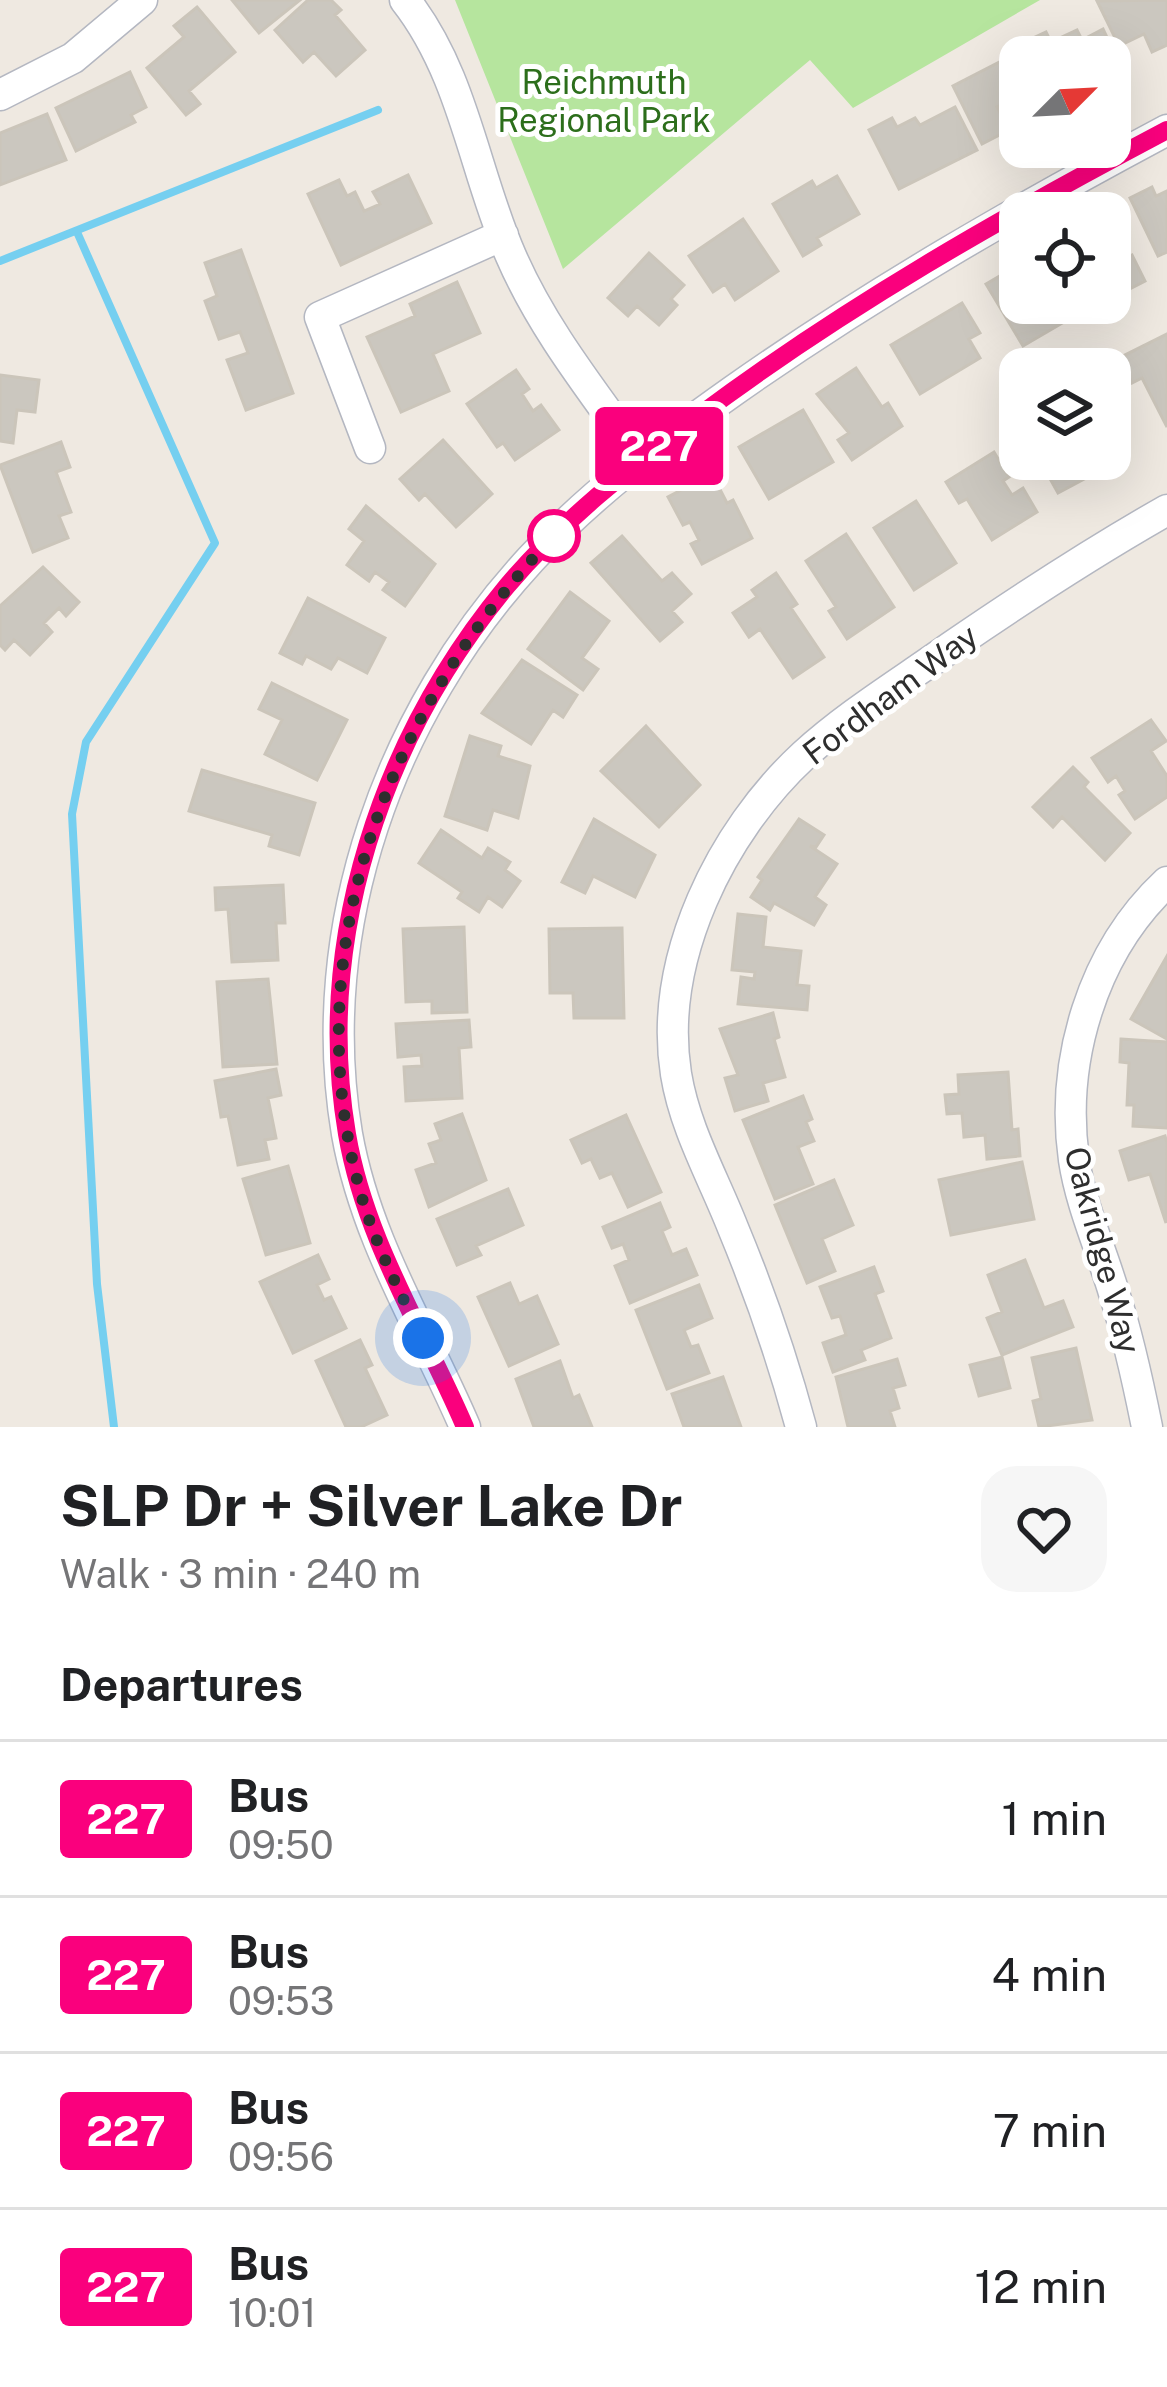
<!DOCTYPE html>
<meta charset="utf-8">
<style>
:root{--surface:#fff;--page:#f6f6f6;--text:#202124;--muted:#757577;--line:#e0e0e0}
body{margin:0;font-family:"Public Sans",sans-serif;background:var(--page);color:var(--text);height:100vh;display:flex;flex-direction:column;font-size:45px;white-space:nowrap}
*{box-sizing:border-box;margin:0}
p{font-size:39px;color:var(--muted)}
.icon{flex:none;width:66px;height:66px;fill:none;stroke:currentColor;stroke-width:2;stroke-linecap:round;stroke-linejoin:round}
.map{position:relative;height:1427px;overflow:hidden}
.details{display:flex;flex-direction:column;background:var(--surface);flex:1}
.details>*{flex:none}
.badge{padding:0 24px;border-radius:9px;font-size:42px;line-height:78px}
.needle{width:78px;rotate:66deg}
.controls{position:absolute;left:999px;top:36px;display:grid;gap:24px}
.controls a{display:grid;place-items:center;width:132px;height:132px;border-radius:24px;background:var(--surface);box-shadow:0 12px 48px #0002;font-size:60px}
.you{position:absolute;width:60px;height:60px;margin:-30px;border:9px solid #fff;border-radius:50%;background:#1a73e8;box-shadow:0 0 0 18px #1a73e833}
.map>.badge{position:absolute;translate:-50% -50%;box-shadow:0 0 0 6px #fff}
h2{padding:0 60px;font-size:45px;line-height:108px}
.round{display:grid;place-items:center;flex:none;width:126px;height:126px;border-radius:36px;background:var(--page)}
.head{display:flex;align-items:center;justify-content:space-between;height:204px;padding:0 60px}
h1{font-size:57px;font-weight:700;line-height:90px}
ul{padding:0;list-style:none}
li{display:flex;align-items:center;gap:36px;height:156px;padding:0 60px;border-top:3px solid var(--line)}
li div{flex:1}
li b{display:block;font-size:45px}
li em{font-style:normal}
li .badge{min-width:132px;font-weight:700;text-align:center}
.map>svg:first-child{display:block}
</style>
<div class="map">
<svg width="1167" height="1427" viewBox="0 0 1167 1427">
<rect width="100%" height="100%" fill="#efe9e1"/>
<path fill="#b6e59e" d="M 455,0 L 1040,0 L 853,108 L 810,60 L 563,269 Z"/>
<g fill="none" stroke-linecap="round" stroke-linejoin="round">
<path stroke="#75cff0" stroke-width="8" d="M 77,232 L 215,543 L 86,742 L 72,814 L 97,1284 L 114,1427
M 0,261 L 378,110"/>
</g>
<path fill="#cbc7bf" stroke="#cbc5ba" stroke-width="3" d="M 232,0 L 300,0 L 259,33 Z
M 308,0 L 331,0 L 341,10 L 335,15 L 365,50 L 336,76 L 314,52 L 303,62 L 275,30 Z
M 1167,0 L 1167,45 L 1152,52 L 1144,34 L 1119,46 L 1097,1 Z
M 197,7 L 235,52 L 189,91 L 200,104 L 186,115 L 147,68 L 184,37 L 174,26 Z
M 1103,29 L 1121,67 L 1110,72 L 1110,57 L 1039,57 L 1031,39 L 1046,32 L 1051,42 L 1077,30 L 1082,40 Z
M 1017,53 L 1020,95 L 997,107 L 1009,130 L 982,144 L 953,86 Z
M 130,72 L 146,107 L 131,115 L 135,122 L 76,151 L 56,108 Z
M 955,107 L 977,150 L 899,189 L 869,130 L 892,118 L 897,127 L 915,118 L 920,125 Z
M 47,114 L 66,160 L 0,185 L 0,133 Z
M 408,175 L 431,223 L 341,265 L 308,194 L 339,180 L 347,196 L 355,192 L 364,211 L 380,204 L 373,192 Z
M 837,176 L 859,214 L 817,238 L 821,245 L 803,256 L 773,204 L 812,181 L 816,188 Z
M 1152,187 L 1156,196 L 1167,191 L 1167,252 L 1158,256 L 1130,198 Z
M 743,219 L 778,271 L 735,300 L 725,284 L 713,292 L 689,256 Z
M 241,250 L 293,393 L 246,410 L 227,360 L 248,353 L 240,332 L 219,339 L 205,301 L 217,296 L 205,263 Z
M 649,253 L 684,285 L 671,299 L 677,305 L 659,325 L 637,306 L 628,316 L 608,298 Z
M 1132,255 L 1145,281 L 1110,299 L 1110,256 L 1114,264 Z
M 1020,264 L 1020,303 L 1069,303 L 1076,315 L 1023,346 L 986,284 Z
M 457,282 L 480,333 L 433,354 L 449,391 L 401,412 L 367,337 L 415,316 L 410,304 Z
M 962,303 L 980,333 L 969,339 L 980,358 L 920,394 L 891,345 Z
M 1167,334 L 1167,427 L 1142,378 L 1132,383 L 1119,358 Z
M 856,368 L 882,407 L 888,403 L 902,426 L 852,460 L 838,440 L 849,433 L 817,394 Z
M 516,370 L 529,389 L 522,394 L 533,411 L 541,405 L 559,430 L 515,460 L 503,443 L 497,447 L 467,404 Z
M 0,375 L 39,380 L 35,412 L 17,410 L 13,443 L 0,441 Z
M 803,410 L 833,462 L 769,499 L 739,447 Z
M 443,440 L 492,494 L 456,527 L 425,494 L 419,500 L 400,479 Z
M 61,442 L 70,467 L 56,472 L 71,512 L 59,516 L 68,538 L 33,552 L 0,465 Z
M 994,452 L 1009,477 L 1003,481 L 1012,495 L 1023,488 L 1037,512 L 992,540 L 967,499 L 959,503 L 946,482 Z
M 1039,459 L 1100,459 L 1105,468 L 1058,493 Z
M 712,474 L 727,503 L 733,500 L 752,538 L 702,564 L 691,544 L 699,540 L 690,522 L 683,525 L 668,497 Z
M 916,501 L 956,563 L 914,590 L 874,528 Z
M 366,506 L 435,564 L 405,606 L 383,590 L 389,582 L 375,572 L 369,581 L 347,565 L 364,541 L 349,529 Z
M 846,534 L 894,607 L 847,639 L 829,611 L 836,607 L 806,561 Z
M 622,536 L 662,581 L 672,573 L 691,594 L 672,611 L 682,622 L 660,641 L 591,563 Z
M 43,567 L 79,602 L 66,616 L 59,608 L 44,623 L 52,632 L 30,655 L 14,640 L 5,650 L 0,645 L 0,606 Z
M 776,573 L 797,604 L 791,608 L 824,657 L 793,678 L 760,629 L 749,637 L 733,613 L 757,597 L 752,590 Z
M 570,592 L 609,621 L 582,658 L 598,669 L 583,690 L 528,649 Z
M 308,598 L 385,638 L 367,673 L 338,658 L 331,669 L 306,656 L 302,664 L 280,653 Z
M 522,660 L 577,695 L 563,717 L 553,710 L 531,744 L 482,713 Z
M 272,683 L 347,720 L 317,780 L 265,754 L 282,720 L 259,709 Z
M 1151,720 L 1166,741 L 1151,751 L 1167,776 L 1167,797 L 1135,819 L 1119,795 L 1125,791 L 1116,776 L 1108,782 L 1092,758 Z
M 646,726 L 700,785 L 659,827 L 601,771 Z
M 470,736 L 501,746 L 498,756 L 530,766 L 518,818 L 493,810 L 487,830 L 445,816 Z
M 1073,767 L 1088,782 L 1084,787 L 1130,833 L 1105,860 L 1062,817 L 1053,827 L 1033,807 Z
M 202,770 L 315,803 L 299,855 L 269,846 L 272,835 L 189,811 Z
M 594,819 L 655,855 L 635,897 L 593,876 L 585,893 L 562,882 Z
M 799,819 L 824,835 L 816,847 L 810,846 L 837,864 L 815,897 L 826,905 L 814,925 L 774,903 L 770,910 L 751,897 L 762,880 L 758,877 Z
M 441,830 L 482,858 L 488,848 L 510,862 L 505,870 L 520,881 L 502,907 L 488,897 L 479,912 L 458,898 L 462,892 L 419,863 Z
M 283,885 L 285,923 L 276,923 L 278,960 L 232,962 L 228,909 L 216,910 L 215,888 Z
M 738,914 L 766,917 L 763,947 L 801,951 L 797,985 L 809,986 L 807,1010 L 738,1004 L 741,977 L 754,979 L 755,972 L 732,970 Z
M 464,927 L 467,1012 L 432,1013 L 432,1001 L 406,1002 L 403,929 Z
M 622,928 L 624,1018 L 574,1018 L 573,993 L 550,993 L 549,929 Z
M 1167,956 L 1167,1039 L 1131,1019 Z
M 268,979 L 277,1064 L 223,1067 L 217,982 Z
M 773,1013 L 779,1037 L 774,1039 L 785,1077 L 763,1083 L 768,1101 L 735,1111 L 725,1078 L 738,1075 L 720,1029 Z
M 469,1020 L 471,1047 L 459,1048 L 462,1098 L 406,1101 L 404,1067 L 422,1066 L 421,1055 L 398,1057 L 396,1024 Z
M 1121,1039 L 1167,1042 L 1167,1128 L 1133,1126 L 1134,1105 L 1127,1105 L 1129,1063 L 1120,1062 Z
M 276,1069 L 281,1095 L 268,1098 L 276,1138 L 265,1140 L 269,1159 L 238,1165 L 228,1116 L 221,1117 L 215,1081 Z
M 1008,1072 L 1012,1130 L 1018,1129 L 1020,1156 L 987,1159 L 985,1135 L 964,1137 L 962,1113 L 947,1114 L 945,1095 L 959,1094 L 958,1075 Z
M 803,1096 L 812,1119 L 806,1122 L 814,1141 L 798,1147 L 813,1184 L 775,1199 L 743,1120 Z
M 462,1114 L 486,1180 L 429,1207 L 416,1170 L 436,1163 L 429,1144 L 441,1140 L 435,1124 Z
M 626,1115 L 661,1192 L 628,1207 L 612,1173 L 600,1178 L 591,1159 L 582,1163 L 571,1140 Z
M 1165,1136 L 1167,1143 L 1166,1223 L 1150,1174 L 1129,1180 L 1120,1151 Z
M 1022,1162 L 1034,1219 L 951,1235 L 939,1180 Z
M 288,1166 L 310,1243 L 266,1255 L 243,1179 Z
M 834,1180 L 853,1225 L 822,1239 L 835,1271 L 807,1283 L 775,1205 Z
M 508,1189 L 523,1225 L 476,1246 L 481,1255 L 457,1265 L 437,1219 Z
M 660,1203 L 670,1227 L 662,1231 L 672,1255 L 686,1249 L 697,1275 L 630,1303 L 615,1266 L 629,1260 L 623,1244 L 612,1248 L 603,1227 Z
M 318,1255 L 329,1279 L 317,1285 L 324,1300 L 331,1297 L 346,1328 L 293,1353 L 260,1282 Z
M 1025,1260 L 1044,1308 L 1063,1301 L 1073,1327 L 1002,1355 L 987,1318 L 1002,1312 L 988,1275 Z
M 874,1267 L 883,1291 L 875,1294 L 891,1338 L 861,1350 L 865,1360 L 833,1372 L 823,1343 L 846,1335 L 840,1316 L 832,1318 L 820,1287 Z
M 510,1283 L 519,1304 L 537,1296 L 558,1344 L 509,1366 L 478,1297 Z
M 699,1285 L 712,1318 L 684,1330 L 691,1347 L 698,1345 L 709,1373 L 667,1389 L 636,1310 Z
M 360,1340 L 372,1365 L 365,1368 L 387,1415 L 361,1427 L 346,1427 L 316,1361 Z
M 1076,1348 L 1092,1420 L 1039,1427 L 1033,1401 L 1041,1399 L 1032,1358 Z
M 1002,1357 L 1010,1388 L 979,1396 L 970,1365 Z
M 897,1359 L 905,1385 L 893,1388 L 899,1408 L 890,1411 L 895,1427 L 848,1427 L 836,1377 Z
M 560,1361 L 573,1398 L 579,1395 L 592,1427 L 534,1427 L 516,1379 Z
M 723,1377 L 741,1427 L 684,1427 L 672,1394 Z"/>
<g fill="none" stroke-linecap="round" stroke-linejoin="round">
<defs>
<path id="minor" d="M 405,0 C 464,75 474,172 511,256 C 543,330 595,394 641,459
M 0,95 L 73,58 L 142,0
M 370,448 L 320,317 L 503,235
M 465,1427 C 423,1329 366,1241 347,1134 C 312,927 390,712 531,559 C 591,494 661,442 733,391 C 872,293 1017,210 1167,130
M 801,1427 C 783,1360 760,1293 733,1228 C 713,1177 685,1129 676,1074 C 658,959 721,832 804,755 C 849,714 902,682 951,647 C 1021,599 1093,552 1167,510
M 1147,1427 C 1138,1382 1128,1336 1114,1293 C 1101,1249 1081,1206 1074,1160 C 1060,1061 1092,952 1167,882"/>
</defs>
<use href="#minor" stroke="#b4b7c1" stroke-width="33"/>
<use href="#minor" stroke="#fff" stroke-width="30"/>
</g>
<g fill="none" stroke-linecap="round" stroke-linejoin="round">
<defs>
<path id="line" d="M 465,1427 C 423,1329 365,1240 347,1134 C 314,939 382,737 507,586 C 562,521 628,469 696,418 C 844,307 1004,216 1167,130"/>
</defs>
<use href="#line" stroke="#fff" stroke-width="27"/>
<use href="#line" stroke="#fa007d" stroke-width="18"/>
<path stroke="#2e2e2e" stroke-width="12" stroke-dasharray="0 21.6" d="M 423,1338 C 398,1289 373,1240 359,1187 C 294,947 392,698 563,527 L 554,536"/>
</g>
<circle fill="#fff" stroke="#fa007d" stroke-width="6" cx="554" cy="536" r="24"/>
<g text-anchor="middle" stroke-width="10" stroke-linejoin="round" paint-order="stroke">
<g font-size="33" fill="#2c6e1b" stroke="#fff">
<text x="604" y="94">Reichmuth<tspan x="604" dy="38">Regional Park</tspan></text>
</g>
<g font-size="33" fill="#2e2e2e" stroke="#fff">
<text transform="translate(890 694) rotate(-37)" y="12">Fordham Way</text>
<text transform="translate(1103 1250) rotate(75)" y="12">Oakridge Way</text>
</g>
</g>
</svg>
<div class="controls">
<a><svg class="needle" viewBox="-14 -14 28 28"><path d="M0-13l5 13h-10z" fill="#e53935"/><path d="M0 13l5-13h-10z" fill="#757577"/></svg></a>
<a><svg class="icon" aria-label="locate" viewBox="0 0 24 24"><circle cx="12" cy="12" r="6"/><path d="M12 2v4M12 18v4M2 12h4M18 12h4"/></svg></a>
<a><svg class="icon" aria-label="layers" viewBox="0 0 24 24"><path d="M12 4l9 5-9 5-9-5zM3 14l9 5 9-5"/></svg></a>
</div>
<div class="you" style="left:423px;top:1338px"></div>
<b class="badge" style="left:659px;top:446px;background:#fa007d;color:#fff">227</b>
</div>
<section class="details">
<div class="head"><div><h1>SLP Dr + Silver Lake Dr</h1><p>Walk · 3 min · 240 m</p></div><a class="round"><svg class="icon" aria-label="heart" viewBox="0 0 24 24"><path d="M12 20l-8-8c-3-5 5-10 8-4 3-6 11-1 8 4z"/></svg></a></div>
<h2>Departures</h2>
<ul>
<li><span class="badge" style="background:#fa007d;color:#fff">227</span><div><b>Bus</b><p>09:50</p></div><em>1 min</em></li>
<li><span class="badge" style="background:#fa007d;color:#fff">227</span><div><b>Bus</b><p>09:53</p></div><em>4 min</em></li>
<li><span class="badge" style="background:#fa007d;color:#fff">227</span><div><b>Bus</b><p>09:56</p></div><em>7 min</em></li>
<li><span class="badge" style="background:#fa007d;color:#fff">227</span><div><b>Bus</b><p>10:01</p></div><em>12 min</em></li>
</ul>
</section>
